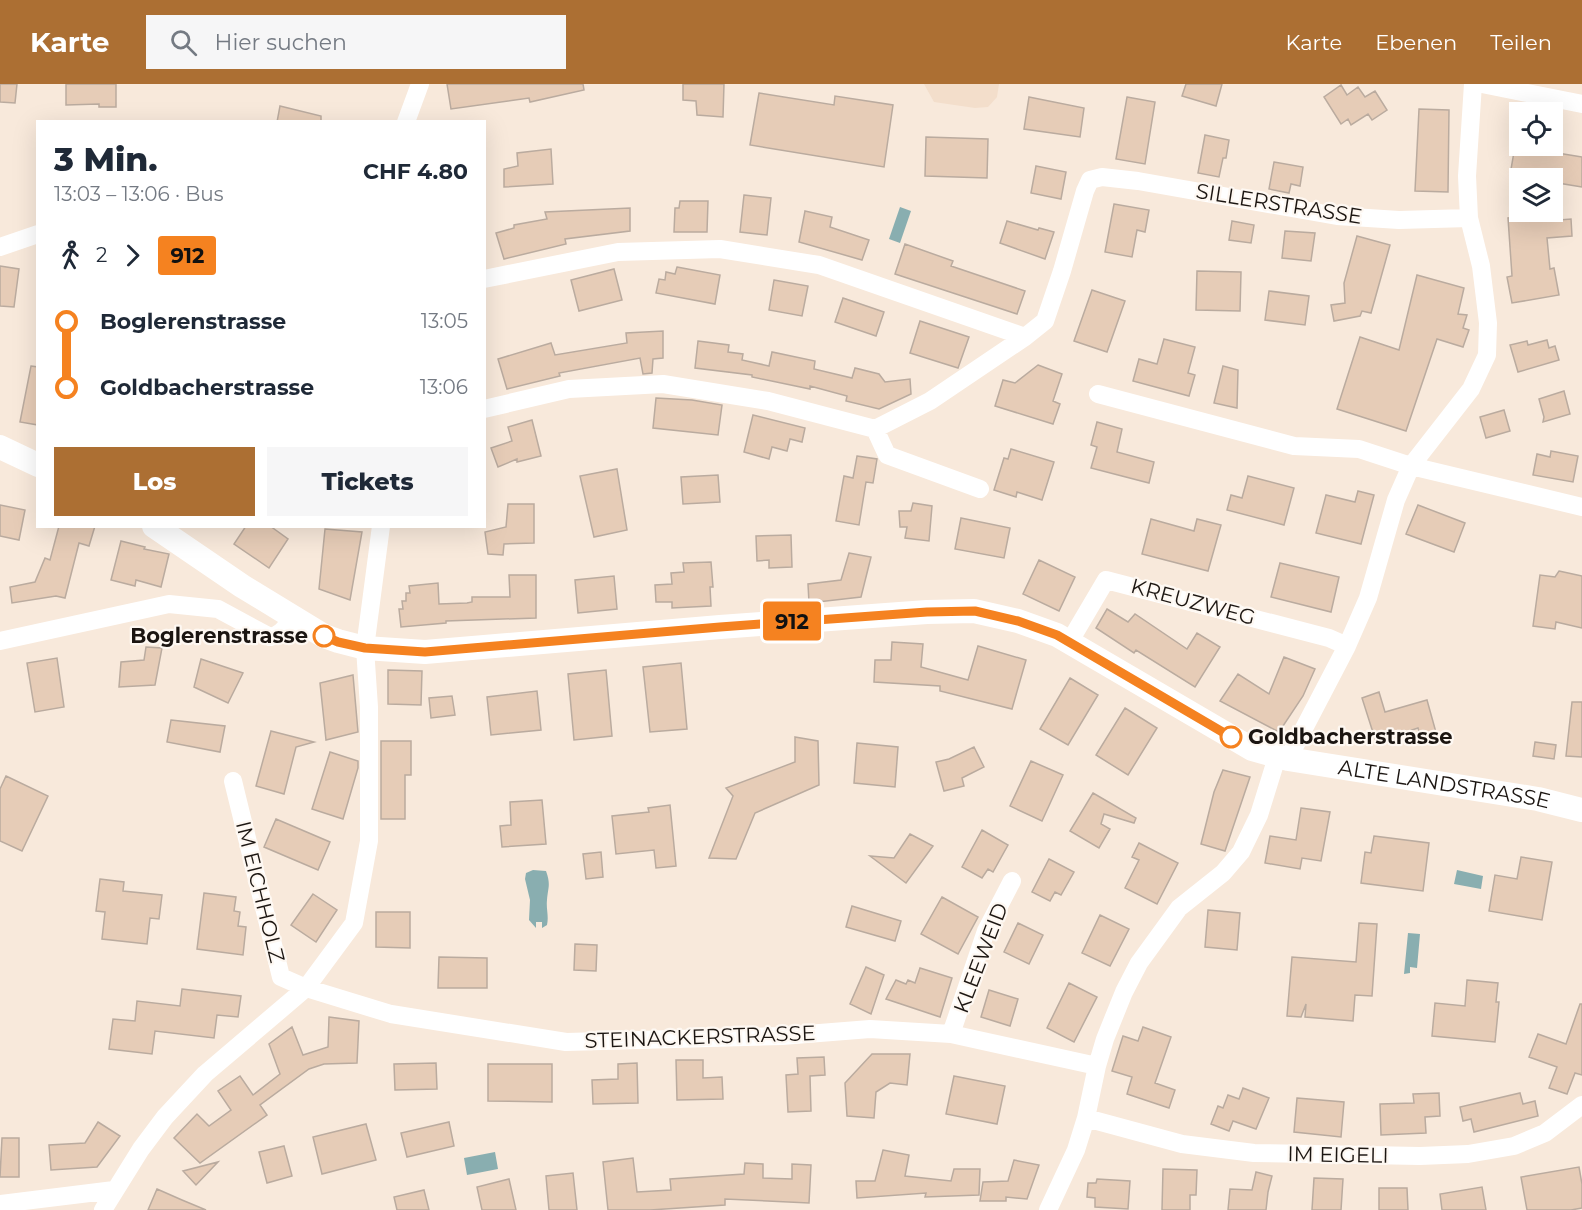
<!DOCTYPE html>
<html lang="de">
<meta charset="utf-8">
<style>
:root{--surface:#fff;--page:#f6f6f7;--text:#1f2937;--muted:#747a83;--accent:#ac6f33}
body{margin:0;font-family:Montserrat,sans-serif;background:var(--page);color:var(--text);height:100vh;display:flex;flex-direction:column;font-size:22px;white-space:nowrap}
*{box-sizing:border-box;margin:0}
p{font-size:20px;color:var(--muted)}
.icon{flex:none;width:33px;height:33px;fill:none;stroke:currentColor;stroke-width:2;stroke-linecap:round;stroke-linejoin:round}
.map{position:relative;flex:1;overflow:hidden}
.details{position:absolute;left:36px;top:36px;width:450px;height:408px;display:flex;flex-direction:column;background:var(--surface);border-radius:0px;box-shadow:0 6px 24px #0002}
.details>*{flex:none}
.badge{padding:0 12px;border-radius:4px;font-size:21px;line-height:39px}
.controls{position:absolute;left:1509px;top:18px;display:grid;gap:12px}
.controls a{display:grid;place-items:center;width:54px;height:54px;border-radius:0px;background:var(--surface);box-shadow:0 6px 24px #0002;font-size:30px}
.map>.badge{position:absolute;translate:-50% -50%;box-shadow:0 0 0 3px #fff}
.legs{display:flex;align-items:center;gap:9px;height:66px;padding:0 18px;font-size:20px}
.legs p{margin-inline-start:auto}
.head{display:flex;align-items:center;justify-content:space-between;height:102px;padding:0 18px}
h1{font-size:33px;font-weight:800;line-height:45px}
.action{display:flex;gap:12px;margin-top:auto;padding:12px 18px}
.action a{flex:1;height:69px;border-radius:0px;background:var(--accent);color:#fff;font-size:24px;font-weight:800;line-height:69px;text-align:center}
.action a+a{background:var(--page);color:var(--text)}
ul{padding:0 18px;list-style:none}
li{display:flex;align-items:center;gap:21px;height:66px;font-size:22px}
li i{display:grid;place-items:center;width:9px;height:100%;margin:0 8px;background:currentColor}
li i::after{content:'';width:15px;height:15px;margin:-8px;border:4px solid;border-radius:50%;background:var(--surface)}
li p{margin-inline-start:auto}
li:first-child i{background:linear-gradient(#0000 50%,currentColor 0)}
li:last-child i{background:linear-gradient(currentColor 50%,#0000 0)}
header{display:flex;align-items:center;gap:36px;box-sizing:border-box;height:84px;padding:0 30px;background:var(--accent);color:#fff}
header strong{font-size:28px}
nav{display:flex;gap:33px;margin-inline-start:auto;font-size:21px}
.search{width:420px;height:54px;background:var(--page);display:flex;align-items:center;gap:15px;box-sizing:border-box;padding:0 21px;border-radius:0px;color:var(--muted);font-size:22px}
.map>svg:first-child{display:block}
</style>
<header>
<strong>Karte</strong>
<div class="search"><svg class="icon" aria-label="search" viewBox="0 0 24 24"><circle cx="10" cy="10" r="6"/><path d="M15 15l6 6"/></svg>Hier suchen</div>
<nav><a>Karte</a><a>Ebenen</a><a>Teilen</a></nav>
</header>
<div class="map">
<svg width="1582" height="1126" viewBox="0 0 1582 1126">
<rect width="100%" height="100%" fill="#f8e9db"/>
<path fill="#f3decb" d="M 924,0 L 999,0 L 997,13 L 988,23 L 975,24 L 934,18 Z"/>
<path fill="#89aeb0" d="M 900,123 L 911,127 L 900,159 L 889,155 Z
M 533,786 L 546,787 C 551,801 548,803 547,816 C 546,825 549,832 547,841 L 542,844 L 542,838 L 536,838 L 536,844 L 529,836 L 530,816 L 525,795 L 526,789 Z
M 1457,786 L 1483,792 L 1481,805 L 1454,800 Z
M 1408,849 L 1420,850 L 1417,884 L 1410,883 L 1410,889 L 1404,890 Z
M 495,1068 L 498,1085 L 467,1091 L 464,1074 Z"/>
<path fill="#e6ccb7" stroke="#baab9f" stroke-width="1.5" d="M 0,0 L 17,0 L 15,19 L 0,18 Z
M 66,0 L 116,0 L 116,23 L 99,23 L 99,20 L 66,21 Z
M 447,0 L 583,0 L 584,6 L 530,18 L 529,14 L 451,25 Z
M 683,0 L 724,0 L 723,33 L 697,31 L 696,17 L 683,16 Z
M 1186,0 L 1222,0 L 1216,22 L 1182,12 Z
M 1341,1 L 1347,11 L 1358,3 L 1365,13 L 1375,7 L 1387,26 L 1372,36 L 1368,30 L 1351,41 L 1348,35 L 1341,40 L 1324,13 Z
M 759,9 L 834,21 L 835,12 L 893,21 L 884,83 L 750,61 Z
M 1029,13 L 1084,24 L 1080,53 L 1024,45 Z
M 1127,13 L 1155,18 L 1145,80 L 1116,75 Z
M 280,22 L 321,32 L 321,38 L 277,38 Z
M 1419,25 L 1449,26 L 1448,108 L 1415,107 Z
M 1205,51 L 1229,56 L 1226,74 L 1223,74 L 1219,93 L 1198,89 Z
M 926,53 L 988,55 L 987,94 L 925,92 Z
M 1515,62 L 1582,73 L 1582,103 L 1552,98 L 1552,94 L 1530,94 L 1510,91 Z
M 551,65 L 553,100 L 504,103 L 504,85 L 518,82 L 517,69 Z
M 1274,78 L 1303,83 L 1300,102 L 1291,100 L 1289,109 L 1269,105 Z
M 1036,82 L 1066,88 L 1061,115 L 1031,109 Z
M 744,111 L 771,114 L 767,151 L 740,148 Z
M 680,117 L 708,117 L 707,148 L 674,148 L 675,124 L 679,124 Z
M 1114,120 L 1149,126 L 1145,148 L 1137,146 L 1132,173 L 1105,168 Z
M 630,124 L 630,147 L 565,155 L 566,160 L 504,175 L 496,149 L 514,144 L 514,141 L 547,135 L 545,128 Z
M 805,127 L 832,133 L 830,143 L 869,156 L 862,176 L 799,158 Z
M 1546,131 L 1546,137 L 1571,135 L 1572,152 L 1547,154 L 1550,185 L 1554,184 L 1559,211 L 1512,219 L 1507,193 L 1512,192 L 1508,134 Z
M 1007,137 L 1038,146 L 1039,144 L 1054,148 L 1045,175 L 1000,159 Z
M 1232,137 L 1254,141 L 1251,159 L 1229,156 Z
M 1285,147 L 1315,149 L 1311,177 L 1282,174 Z
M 1357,152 L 1390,161 L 1371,229 L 1362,227 L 1360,232 L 1334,237 L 1331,221 L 1345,219 L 1344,199 Z
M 905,160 L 953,177 L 951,182 L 1025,207 L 1017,230 L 895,190 Z
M 0,182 L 19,185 L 14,223 L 0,222 Z
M 677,183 L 720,191 L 715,220 L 656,209 L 659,195 L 665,196 L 666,188 L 675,190 Z
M 614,185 L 622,216 L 579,227 L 571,196 Z
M 1197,187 L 1241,188 L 1240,227 L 1196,226 Z
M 1417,191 L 1464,204 L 1458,230 L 1467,231 L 1463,244 L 1469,246 L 1463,263 L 1437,255 L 1406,347 L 1337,325 L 1360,253 L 1399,266 Z
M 774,196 L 808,202 L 802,232 L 769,226 Z
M 1092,206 L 1125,217 L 1107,268 L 1074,257 Z
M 1269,207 L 1309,212 L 1305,241 L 1265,236 Z
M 843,214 L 884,228 L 876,252 L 835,238 Z
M 920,237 L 969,253 L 958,284 L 910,269 Z
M 663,247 L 663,274 L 653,275 L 652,289 L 643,290 L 640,274 L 559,289 L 560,292 L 507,305 L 498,275 L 551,259 L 555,271 L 627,259 L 626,249 Z
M 1164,255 L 1195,263 L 1188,289 L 1195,291 L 1189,312 L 1133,297 L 1139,275 L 1157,280 Z
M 1547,256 L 1549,264 L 1555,262 L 1559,276 L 1518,288 L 1510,261 L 1527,257 L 1528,261 Z
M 698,257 L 729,261 L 728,268 L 743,270 L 742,276 L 769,282 L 772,268 L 815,277 L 814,285 L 852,294 L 855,284 L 879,290 L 885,298 L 910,295 L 911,310 L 879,325 L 846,317 L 847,312 L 810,302 L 810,305 L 752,293 L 752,291 L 695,284 Z
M 1038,281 L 1062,290 L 1053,317 L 1060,320 L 1053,340 L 995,322 L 1003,296 L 1015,299 Z
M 31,282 L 38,283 L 38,341 L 20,338 Z
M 1223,282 L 1238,286 L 1237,324 L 1214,319 Z
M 1564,307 L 1570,330 L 1543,338 L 1544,333 L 1539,315 Z
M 656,314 L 692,316 L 722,321 L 718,351 L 653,344 Z
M 1504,326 L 1510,347 L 1486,354 L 1480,333 Z
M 753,331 L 805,344 L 802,358 L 790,355 L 787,367 L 772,363 L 769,375 L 744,368 Z
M 532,336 L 541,372 L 517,378 L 517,375 L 498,383 L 491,364 L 512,357 L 508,343 Z
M 1097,338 L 1122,345 L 1117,368 L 1154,378 L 1149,399 L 1091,384 L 1097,363 L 1091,361 Z
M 1011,365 L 1054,378 L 1042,416 L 1017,408 L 1016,413 L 994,406 L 1004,374 L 1008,375 Z
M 1551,367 L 1578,372 L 1573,398 L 1533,391 L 1537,370 L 1550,373 Z
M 857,372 L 877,375 L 873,399 L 866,398 L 859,441 L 836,437 L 844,392 L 853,394 Z
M 617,385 L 627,446 L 594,453 L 580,392 Z
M 718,391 L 720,418 L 683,420 L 681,393 Z
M 1248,392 L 1294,404 L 1284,441 L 1227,426 L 1231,411 L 1242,414 Z
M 1358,407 L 1374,411 L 1361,460 L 1316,449 L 1326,411 L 1355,418 Z
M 913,419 L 932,422 L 929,457 L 905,454 L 907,443 L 900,443 L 899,427 L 911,427 Z
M 508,420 L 534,420 L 534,459 L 504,460 L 503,471 L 488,470 L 485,448 L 506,443 Z
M 0,421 L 25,426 L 19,456 L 0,452 Z
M 1418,421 L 1465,439 L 1454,468 L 1406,450 Z
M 961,434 L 1010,444 L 1004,474 L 955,465 Z
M 1151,435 L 1194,447 L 1197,435 L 1221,441 L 1208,487 L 1142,470 Z
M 59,442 L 95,442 L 89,462 L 79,459 L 65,514 L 56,512 L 12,519 L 10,503 L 35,498 L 45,474 L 50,476 Z
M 246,442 L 270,442 L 288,455 L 269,484 L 234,460 Z
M 325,445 L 362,448 L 350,516 L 319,505 Z
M 791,451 L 792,483 L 769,484 L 769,476 L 757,477 L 756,452 Z
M 121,457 L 145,463 L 144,465 L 169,470 L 161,503 L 136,496 L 135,502 L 111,496 Z
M 849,469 L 871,473 L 861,513 L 809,519 L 808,500 L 841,496 Z
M 1039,476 L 1075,493 L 1059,527 L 1023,510 Z
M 711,478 L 713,503 L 710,503 L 711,522 L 672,524 L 672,518 L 656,518 L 655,501 L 672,500 L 671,489 L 684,488 L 683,479 Z
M 1280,479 L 1339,493 L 1331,528 L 1271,513 Z
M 1559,487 L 1582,492 L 1582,544 L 1556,538 L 1555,545 L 1533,542 L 1540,491 L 1555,493 Z
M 509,491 L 536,491 L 536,534 L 446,537 L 446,539 L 401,543 L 399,525 L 403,525 L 402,517 L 406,517 L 406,509 L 410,509 L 409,502 L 438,499 L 439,520 L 467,519 L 472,518 L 472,513 L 510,513 Z
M 614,492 L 617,525 L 578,529 L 575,496 Z
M 1107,525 L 1128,538 L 1135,530 L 1187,565 L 1197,549 L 1220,563 L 1195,603 L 1136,566 L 1134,569 L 1096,544 Z
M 892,558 L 923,560 L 921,583 L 968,596 L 978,562 L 1026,576 L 1012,625 L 940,607 L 940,602 L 874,598 L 875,576 L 891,576 Z
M 146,563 L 162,564 L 155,601 L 119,603 L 121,578 L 144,576 Z
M 1284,573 L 1315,585 L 1303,612 L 1279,648 L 1220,617 L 1238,590 L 1269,610 Z
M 57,574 L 64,623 L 35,628 L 27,579 Z
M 201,575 L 243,589 L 228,619 L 194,603 Z
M 681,579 L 687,645 L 650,648 L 643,583 Z
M 388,586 L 422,587 L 421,621 L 388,620 Z
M 606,586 L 612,652 L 574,656 L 568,590 Z
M 353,591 L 358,648 L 326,656 L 320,599 Z
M 1070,594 L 1098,611 L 1068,661 L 1040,645 Z
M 537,607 L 541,646 L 491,651 L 487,613 Z
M 1379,608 L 1385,628 L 1427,616 L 1437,652 L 1422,657 L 1418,644 L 1376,658 L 1362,614 Z
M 452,612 L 455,631 L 431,634 L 429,614 Z
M 1572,618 L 1582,618 L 1582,673 L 1566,672 Z
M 1125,624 L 1157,644 L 1128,691 L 1096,671 Z
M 171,636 L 225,642 L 220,668 L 167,658 Z
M 271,647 L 314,658 L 296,663 L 284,710 L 256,702 Z
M 795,653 L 818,657 L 819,701 L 755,729 L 736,775 L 709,774 L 733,712 L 726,704 L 795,678 Z
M 381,657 L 411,657 L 411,691 L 405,691 L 405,735 L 381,735 Z
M 1535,658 L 1556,661 L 1554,675 L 1533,672 Z
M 857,659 L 898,663 L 895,703 L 854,699 Z
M 974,663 L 984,683 L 962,694 L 964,702 L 944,707 L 936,678 L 949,675 Z
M 330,668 L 358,677 L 358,684 L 343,735 L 312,725 Z
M 1031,677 L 1063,691 L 1042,737 L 1010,722 Z
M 1223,686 L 1250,693 L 1225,767 L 1201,760 L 1214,708 Z
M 6,692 L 48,712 L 22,767 L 0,757 L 0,705 Z
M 1093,709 L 1136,734 L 1134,739 L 1104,730 L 1101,740 L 1110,745 L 1099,764 L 1070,747 Z
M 542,716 L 546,760 L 502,763 L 500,742 L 511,741 L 510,718 Z
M 670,721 L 676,782 L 656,784 L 654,766 L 616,770 L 612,732 L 649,728 L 648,724 Z
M 1301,724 L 1330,728 L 1321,777 L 1302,774 L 1300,785 L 1265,779 L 1270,752 L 1296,756 Z
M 276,735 L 330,758 L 318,786 L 264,763 Z
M 982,746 L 1008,761 L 993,788 L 988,785 L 982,794 L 962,783 Z
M 910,750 L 933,762 L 906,799 L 870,772 L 894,774 Z
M 1374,752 L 1429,759 L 1423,807 L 1361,799 L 1365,768 L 1371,769 Z
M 1139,759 L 1178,779 L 1157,820 L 1125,804 L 1139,776 L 1132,773 Z
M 601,768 L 603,793 L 586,795 L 583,770 Z
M 1521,773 L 1552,778 L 1542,836 L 1489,827 L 1495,791 L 1517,795 Z
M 1049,775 L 1074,788 L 1061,811 L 1055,808 L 1050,817 L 1032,808 Z
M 100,795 L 124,798 L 123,807 L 162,811 L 159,835 L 150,834 L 147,860 L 102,855 L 105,828 L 96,827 Z
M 204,809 L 236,813 L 234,827 L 240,828 L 238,842 L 246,843 L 243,871 L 197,865 Z
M 313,810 L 337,826 L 316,858 L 291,841 Z
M 942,813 L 978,833 L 958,870 L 921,850 Z
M 852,822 L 901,837 L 895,857 L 846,843 Z
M 1208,826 L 1240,829 L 1237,866 L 1205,863 Z
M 376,828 L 410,828 L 410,864 L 376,863 Z
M 1100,831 L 1129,845 L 1110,882 L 1082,869 Z
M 1018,839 L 1043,851 L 1029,880 L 1004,868 Z
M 1359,839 L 1377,840 L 1372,912 L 1355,911 L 1353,937 L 1305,933 L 1306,920 L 1301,933 L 1287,932 L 1292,873 L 1356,878 Z
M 575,860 L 597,861 L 596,887 L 574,886 Z
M 439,873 L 487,874 L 487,904 L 438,904 Z
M 866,883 L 884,891 L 871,930 L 850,920 Z
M 920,884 L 952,894 L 940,933 L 886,915 L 896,896 L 906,900 L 908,896 L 915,899 Z
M 1467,896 L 1498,899 L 1496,918 L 1499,918 L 1495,958 L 1432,952 L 1435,919 L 1465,922 Z
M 1069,899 L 1097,913 L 1074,958 L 1047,944 Z
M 182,905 L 241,912 L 238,933 L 217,931 L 214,954 L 155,947 L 152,970 L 109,965 L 113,935 L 135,937 L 137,917 L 180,922 Z
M 989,906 L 1018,915 L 1010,942 L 981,933 Z
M 1580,920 L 1582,920 L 1582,991 L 1575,989 L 1567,1010 L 1549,1004 L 1557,983 L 1529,973 L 1538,950 L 1566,960 Z
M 329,933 L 359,937 L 357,979 L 324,980 L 309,985 L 260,1021 L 267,1031 L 200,1079 L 174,1054 L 197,1030 L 209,1042 L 231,1026 L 218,1007 L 240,992 L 253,1011 L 280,990 L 269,960 L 292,943 L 303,971 L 328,963 Z
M 1143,943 L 1171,953 L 1155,999 L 1175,1006 L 1169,1024 L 1127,1010 L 1132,993 L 1112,987 L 1123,952 L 1138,957 Z
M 872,970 L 910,970 L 907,1001 L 890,999 L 876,1008 L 874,1034 L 847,1032 L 845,999 Z
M 824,973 L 825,991 L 810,992 L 811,1027 L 788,1028 L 786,991 L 798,990 L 797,974 Z
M 676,976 L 703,976 L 703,994 L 722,993 L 723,1015 L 677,1016 Z
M 436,979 L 437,1005 L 395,1006 L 394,980 Z
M 637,979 L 638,1019 L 593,1020 L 592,996 L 618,995 L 618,980 Z
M 488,980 L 552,980 L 552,1018 L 488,1017 Z
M 954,992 L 1005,1002 L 997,1040 L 946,1030 Z
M 1243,1004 L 1269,1014 L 1256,1045 L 1233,1037 L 1229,1047 L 1211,1040 L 1218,1022 L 1223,1024 L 1228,1011 L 1239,1015 Z
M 1439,1009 L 1440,1032 L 1425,1033 L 1426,1049 L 1381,1051 L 1380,1020 L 1414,1019 L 1413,1010 Z
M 1520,1009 L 1523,1020 L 1535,1017 L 1538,1032 L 1474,1048 L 1471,1035 L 1463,1037 L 1460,1023 Z
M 1297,1014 L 1344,1018 L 1341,1053 L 1294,1048 Z
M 98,1038 L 120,1052 L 97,1083 L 51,1086 L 49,1061 L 85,1059 Z
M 449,1038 L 454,1062 L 407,1073 L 401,1049 Z
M 366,1040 L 376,1076 L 322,1090 L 313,1053 Z
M 2,1054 L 19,1054 L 19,1093 L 0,1093 Z
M 284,1062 L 292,1092 L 267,1099 L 259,1068 Z
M 883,1066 L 909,1071 L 905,1092 L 951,1097 L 954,1085 L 980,1085 L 979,1111 L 925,1113 L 926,1109 L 857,1114 L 856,1097 L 875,1097 Z
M 633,1074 L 637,1108 L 671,1106 L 670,1095 L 744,1090 L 745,1079 L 763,1080 L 763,1094 L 792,1095 L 792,1080 L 811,1081 L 809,1119 L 725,1115 L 725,1121 L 650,1126 L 608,1126 L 603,1078 Z
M 1014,1076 L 1039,1081 L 1027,1115 L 1006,1113 L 1006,1117 L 980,1117 L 983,1098 L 1008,1097 Z
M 218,1078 L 196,1101 L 183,1087 Z
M 1579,1083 L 1582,1100 L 1582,1124 L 1571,1126 L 1527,1126 L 1521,1093 Z
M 1163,1085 L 1197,1086 L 1196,1111 L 1190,1111 L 1190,1126 L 1162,1126 Z
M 1256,1088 L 1272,1092 L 1268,1108 L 1266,1126 L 1228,1126 L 1230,1105 L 1252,1106 Z
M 573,1089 L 577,1126 L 549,1126 L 546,1092 Z
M 1314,1094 L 1343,1095 L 1341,1126 L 1312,1126 Z
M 509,1095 L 516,1126 L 482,1126 L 477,1103 Z
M 1097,1095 L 1130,1097 L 1128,1125 L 1095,1123 L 1095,1114 L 1087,1113 L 1088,1099 L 1096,1099 Z
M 1482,1103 L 1486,1126 L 1442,1126 L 1440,1110 Z
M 1379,1104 L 1407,1104 L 1408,1126 L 1379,1126 Z
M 157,1105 L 182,1116 L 206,1126 L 148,1126 Z
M 424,1106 L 429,1126 L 397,1126 L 394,1113 Z"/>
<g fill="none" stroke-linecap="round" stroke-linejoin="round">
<path stroke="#fff" stroke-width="18" d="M 1482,0 L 1582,20
M 406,38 L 420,0
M 0,163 L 38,150
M 484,195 L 618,168 L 720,165 L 819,181 L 1025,253
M 1098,310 L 1294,362 L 1359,365 L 1411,382 L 1582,423
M 484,325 L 569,305 L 663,300 L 768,317 L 875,345 L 887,371 L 980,405
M 875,345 L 930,317 L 1025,253 L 1045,237 L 1062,187 L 1085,107 L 1090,96 L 1102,93 L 1138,97 L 1337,132 L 1399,136 L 1469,134
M 0,557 L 169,520 L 218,525 L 270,553 C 282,551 286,542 293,533
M 1070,557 L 1106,496 L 1329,554 L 1347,562
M 1288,675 L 1347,562 L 1368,514 L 1396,416 L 1411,382 L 1471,305 L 1487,271 L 1488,239 L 1481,182 L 1469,134 L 1467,92 L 1473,0
M 233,697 L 281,893 L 306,904 L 391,930 L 566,958 L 782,952 L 870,945 L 951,950 L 1097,982
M 951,950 L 986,847 L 1012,797
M 1086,1034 L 1182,1060 L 1254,1069 L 1420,1072 L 1468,1070 L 1514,1062 L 1545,1049 L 1582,1021
M 0,1120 L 114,1106
M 103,1126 L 141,1065 L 165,1033 L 205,990 L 306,904 L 354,839 L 369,757 L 369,623 L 365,564 L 381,442
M 1048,1126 L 1076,1066 L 1086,1034 L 1097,982 L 1105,955 L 1124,908 L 1139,879 L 1179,824 L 1223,789 L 1241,768 L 1259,731 L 1277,673"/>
<g stroke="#fff" stroke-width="24">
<path d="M 0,363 L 38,381"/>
<path id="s1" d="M 154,442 L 242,502 L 324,552 L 338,557 L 365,564 L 425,568 L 720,543 L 927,528 L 974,527 L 1018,537 L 1057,551 L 1252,665 L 1288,675 L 1538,715 L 1582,726"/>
</g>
</g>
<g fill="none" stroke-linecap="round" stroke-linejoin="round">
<defs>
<path id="line-1" d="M 324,552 L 338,558 L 365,564 L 425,568 L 720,543 L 927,528 L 975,527 L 1018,537 L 1057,551 L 1231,653"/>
</defs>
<use href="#line-1" stroke="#fff" stroke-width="14"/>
<use href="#line-1" stroke="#f58220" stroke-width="9"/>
</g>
<g fill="#fff" stroke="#f58220" stroke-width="3">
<circle cx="324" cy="552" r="10"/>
<circle cx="1231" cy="653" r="10"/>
</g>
<g text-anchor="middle" stroke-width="4.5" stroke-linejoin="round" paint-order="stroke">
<g font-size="21" fill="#1b1511" stroke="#fef8f2">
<text transform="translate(1279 120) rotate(9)" y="7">SILLERSTRASSE</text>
<text transform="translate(1193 518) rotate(15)" y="7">KREUZWEG</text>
<text dy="7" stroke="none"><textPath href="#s1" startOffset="1364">ALTE LANDSTRASSE</textPath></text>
<text transform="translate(260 808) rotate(76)" y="7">IM EICHHOLZ</text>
<text transform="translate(981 874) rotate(-69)" y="7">KLEEWEID</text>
<text transform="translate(700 953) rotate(-2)" y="7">STEINACKERSTRASSE</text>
<text transform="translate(1338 1071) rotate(1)" y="7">IM EIGELI</text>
</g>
<g font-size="21" font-weight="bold" fill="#1b1511" stroke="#fef8f2" text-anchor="end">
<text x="308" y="559">Boglerenstrasse</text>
<text x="1248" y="660" text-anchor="start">Goldbacherstrasse</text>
</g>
</g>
</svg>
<div class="controls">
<a><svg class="icon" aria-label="locate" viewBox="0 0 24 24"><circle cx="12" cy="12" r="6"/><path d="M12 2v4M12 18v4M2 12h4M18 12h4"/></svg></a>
<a><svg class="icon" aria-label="layers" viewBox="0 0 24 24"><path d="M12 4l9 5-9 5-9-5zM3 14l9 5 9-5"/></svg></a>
</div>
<b class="badge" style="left:792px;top:537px;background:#f58220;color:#111">912</b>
<section class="details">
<div class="head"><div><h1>3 Min.</h1><p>13:03 – 13:06 · Bus</p></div><b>CHF 4.80</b></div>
<div class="legs"><svg class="icon" aria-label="walk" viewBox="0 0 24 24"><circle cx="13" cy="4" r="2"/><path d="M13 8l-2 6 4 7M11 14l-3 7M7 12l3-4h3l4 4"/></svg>2<svg class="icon" aria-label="forward" viewBox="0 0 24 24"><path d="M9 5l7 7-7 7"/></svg><b class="badge" style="background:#f58220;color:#111">912</b></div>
<ul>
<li><i style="color:#f58220"></i><b>Boglerenstrasse</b><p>13:05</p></li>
<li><i style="color:#f58220"></i><b>Goldbacherstrasse</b><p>13:06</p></li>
</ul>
<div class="action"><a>Los</a><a>Tickets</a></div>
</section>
</div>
